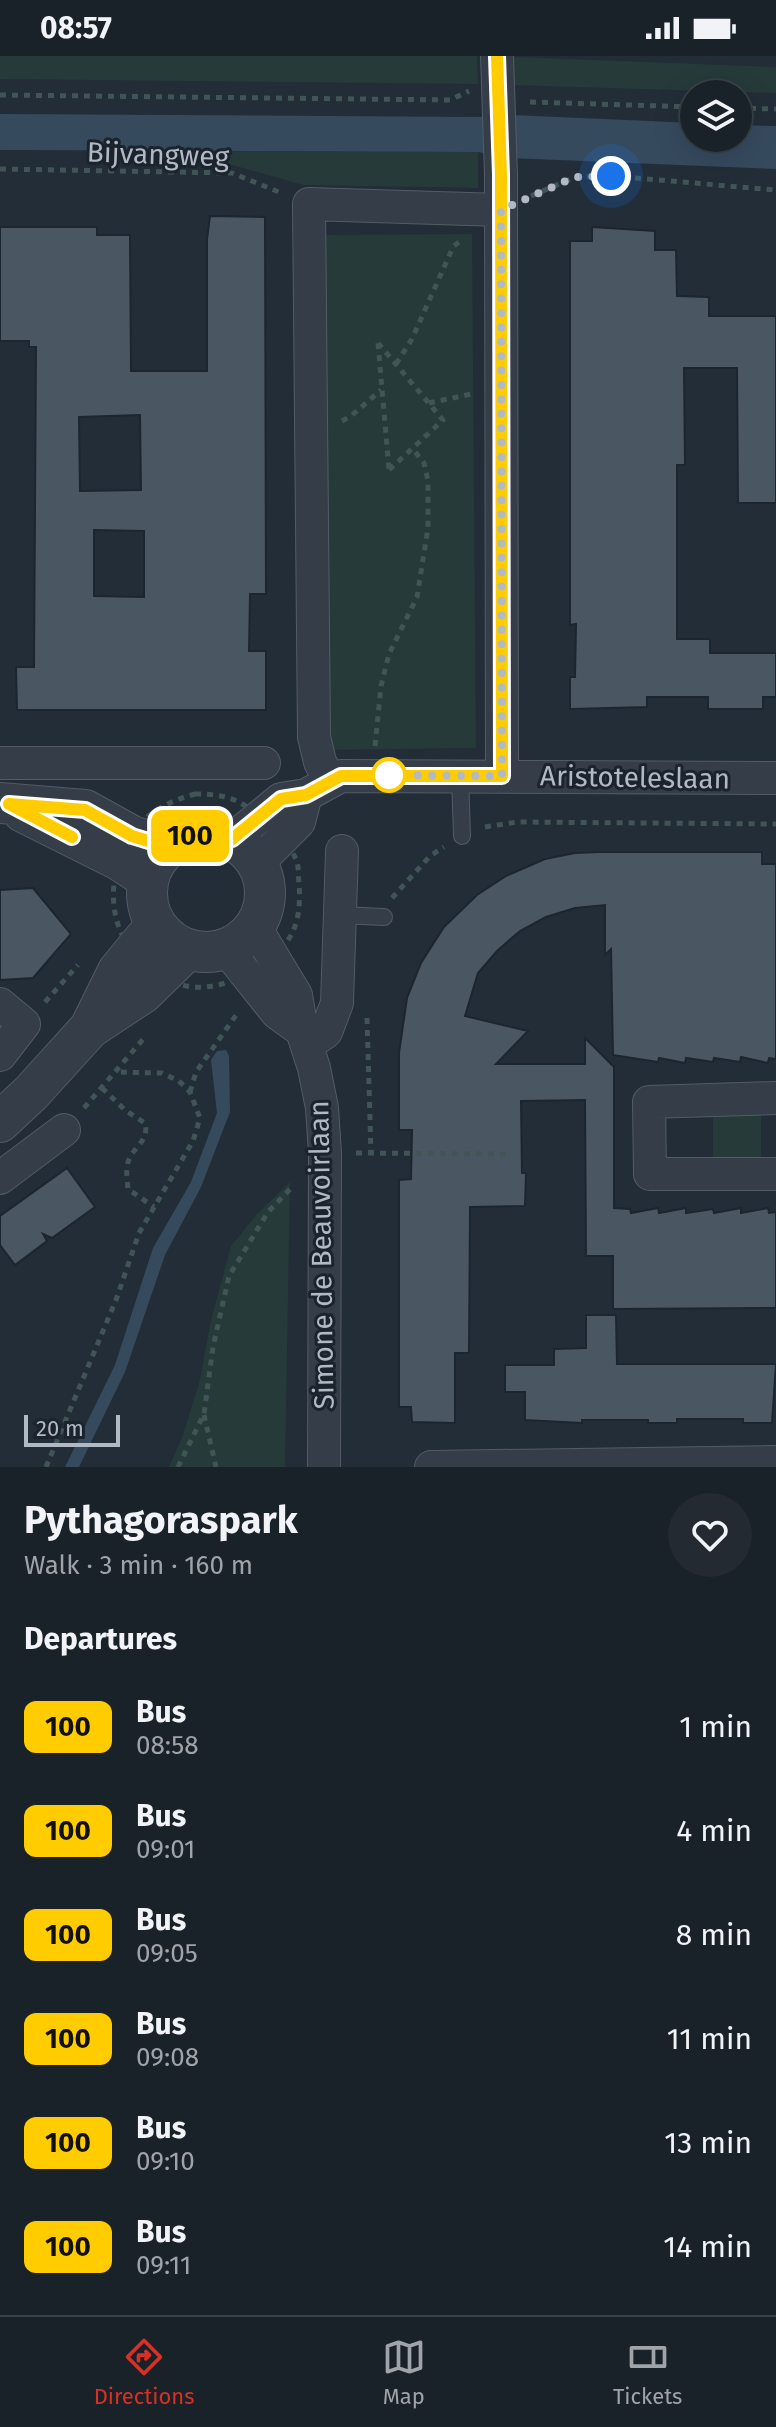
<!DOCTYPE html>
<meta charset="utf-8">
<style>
:root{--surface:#1a2229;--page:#232a31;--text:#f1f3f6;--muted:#9fa4a8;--line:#383f46;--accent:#d93025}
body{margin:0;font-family:"Fira Sans",sans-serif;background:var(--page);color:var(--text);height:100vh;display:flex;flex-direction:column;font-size:30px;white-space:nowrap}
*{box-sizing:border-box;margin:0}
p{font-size:26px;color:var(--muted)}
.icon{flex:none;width:44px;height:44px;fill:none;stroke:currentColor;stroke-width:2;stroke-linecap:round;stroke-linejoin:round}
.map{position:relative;height:1411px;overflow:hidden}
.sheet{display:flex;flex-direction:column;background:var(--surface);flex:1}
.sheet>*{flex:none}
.badge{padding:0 16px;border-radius:12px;font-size:28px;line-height:52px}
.controls{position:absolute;left:680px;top:24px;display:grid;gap:16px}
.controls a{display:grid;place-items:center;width:72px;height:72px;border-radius:50%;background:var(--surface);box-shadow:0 8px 32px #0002,0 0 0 2px var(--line);font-size:40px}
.scale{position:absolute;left:24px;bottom:20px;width:96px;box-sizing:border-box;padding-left:8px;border:4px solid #b0b9c4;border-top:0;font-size:22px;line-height:28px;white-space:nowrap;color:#b0b9c4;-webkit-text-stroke:6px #1b232d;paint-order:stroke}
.you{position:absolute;width:40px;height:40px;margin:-20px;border:6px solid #fff;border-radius:50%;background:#1a73e8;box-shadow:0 0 0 12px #1a73e833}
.map>.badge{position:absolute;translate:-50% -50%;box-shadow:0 0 0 4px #fff}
h2{padding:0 24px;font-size:30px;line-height:72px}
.round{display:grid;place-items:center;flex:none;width:84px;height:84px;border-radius:42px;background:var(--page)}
.head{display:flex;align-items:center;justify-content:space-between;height:136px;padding:0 24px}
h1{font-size:38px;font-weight:700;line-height:60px}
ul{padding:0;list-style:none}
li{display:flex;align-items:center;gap:24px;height:104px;padding:0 24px}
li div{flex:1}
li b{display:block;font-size:30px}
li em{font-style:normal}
li .badge{min-width:88px;font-weight:700;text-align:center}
.status{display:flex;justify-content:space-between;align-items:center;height:56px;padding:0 40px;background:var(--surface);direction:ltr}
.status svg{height:22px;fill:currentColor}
.tab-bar{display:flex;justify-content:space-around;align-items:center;height:112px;border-top:2px solid var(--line);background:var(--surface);font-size:22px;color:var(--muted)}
.tab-bar a{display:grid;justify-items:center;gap:4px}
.tab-bar .current{color:var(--accent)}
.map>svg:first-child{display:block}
</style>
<div class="status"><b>08:57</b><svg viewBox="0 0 49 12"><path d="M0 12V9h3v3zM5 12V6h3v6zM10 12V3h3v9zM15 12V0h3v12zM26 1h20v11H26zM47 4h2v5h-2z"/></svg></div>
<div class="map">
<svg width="776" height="1411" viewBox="0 0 776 1411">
<rect width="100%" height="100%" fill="#222d37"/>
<path fill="#253a39" d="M 0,0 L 477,0 L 478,28 L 0,23 Z
M 513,1 L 776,11 L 776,37 L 512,29 Z
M 183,95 L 478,96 L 478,132 L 303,129 Z
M 472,178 L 476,692 L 324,694 L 319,179 Z
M 713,1054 L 761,1054 L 761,1103 L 713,1103 Z
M 290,1126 L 285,1411 L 169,1411 L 182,1382 L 200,1324 L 210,1268 L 231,1190 L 257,1158 Z"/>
<path fill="#364a5e" d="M 0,58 L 478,61 L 512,59 L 694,67 L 694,82 L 738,82 L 738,69 L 776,70 L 776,113 L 510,102 L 478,96 L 0,94 Z
M 226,994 L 229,1000 L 230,1056 L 201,1131 L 165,1199 L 125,1316 L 79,1411 L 65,1411 L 115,1309 L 153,1192 L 191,1126 L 217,1057 L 211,1004 L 217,995 Z"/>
<path fill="#4a5763" stroke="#1d252f" stroke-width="2" fill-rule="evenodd" d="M 210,160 L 265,161 L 266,538 L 250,538 L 249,595 L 266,595 L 266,654 L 17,654 L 16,611 L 34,611 L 36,291 L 29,291 L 29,285 L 0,285 L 0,171 L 97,171 L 97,179 L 130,179 L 131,315 L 207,315 L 207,183 ZM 140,359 L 141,434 L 80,435 L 79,361 ZM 94,474 L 144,475 L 144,541 L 94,540 Z
M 592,171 L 655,175 L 655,194 L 676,194 L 677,240 L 709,241 L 709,260 L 776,260 L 776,447 L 738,447 L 737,312 L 684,312 L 685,409 L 677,409 L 677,583 L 710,583 L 710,597 L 776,597 L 776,641 L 763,641 L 763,653 L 708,653 L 708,641 L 647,641 L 647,651 L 570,653 L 570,621 L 575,621 L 576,568 L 570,569 L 570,185 L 592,185 Z
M 762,796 L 762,808 L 776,808 L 776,1003 L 769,1002 L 768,1007 L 741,1001 L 740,1006 L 714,1002 L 713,1006 L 686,1002 L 685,1007 L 659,1002 L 658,1006 L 613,999 L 611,893 L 605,899 L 605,849 L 575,852 L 546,861 L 520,875 L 497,895 L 478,917 L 465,960 L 528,975 L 496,1008 L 585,1008 L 585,982 L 614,1011 L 614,1152 L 630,1153 L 631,1157 L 658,1152 L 659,1157 L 686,1152 L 686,1157 L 713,1153 L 714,1157 L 741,1152 L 741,1157 L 768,1152 L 769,1157 L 776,1156 L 776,1252 L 613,1253 L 613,1200 L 586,1200 L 585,1044 L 521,1045 L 522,1117 L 526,1117 L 525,1150 L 470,1151 L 469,1297 L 455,1297 L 455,1367 L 412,1366 L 411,1351 L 399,1351 L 399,1124 L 411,1123 L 412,1074 L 399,1074 L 399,997 L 407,942 L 421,907 L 444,871 L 477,839 L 506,820 L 545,803 L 575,797 L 599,796 Z
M 33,832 L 71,878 L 33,922 L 0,924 L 0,834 Z
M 67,1112 L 95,1151 L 52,1182 L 43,1178 L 47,1185 L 15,1209 L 0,1189 L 0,1160 Z
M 586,1259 L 616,1259 L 617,1308 L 776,1308 L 772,1367 L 743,1367 L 743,1363 L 677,1363 L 677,1367 L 648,1367 L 648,1364 L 582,1364 L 582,1367 L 525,1364 L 525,1336 L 505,1336 L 505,1309 L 554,1309 L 554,1293 L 586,1292 Z"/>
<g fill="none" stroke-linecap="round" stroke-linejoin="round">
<defs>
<path id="service" d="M 460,720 L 462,780
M 340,859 L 384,861"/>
<path id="minor" d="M 497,0 L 501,119 L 502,720
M 0,707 L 264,707
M 330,725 L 320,706 L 314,681 L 309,148 L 501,154
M 232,783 L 281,743 L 306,739 L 341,720 L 776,722
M 258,807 L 299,766 L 306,739
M 255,871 L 296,939 L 302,975 L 314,1012 L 322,1052 L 325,1097 L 324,1411
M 226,893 L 277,957 L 302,975
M 0,948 L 24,968 L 0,999
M 307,989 L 326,976 L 337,947 L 342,795
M 776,1042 L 649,1046 L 650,1118 L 776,1118
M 0,1122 L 64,1074
M 431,1411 L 776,1406"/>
<path id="tertiary" d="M 0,747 L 85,754 L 132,780 L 168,791
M 23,756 L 119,804 L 148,823
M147 837a59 59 0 1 1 118 0a59 59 0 1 1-118 0Z
M 90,972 L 118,915 L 156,869
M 0,1066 L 31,1037 L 90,972 L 143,937 L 187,894"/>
</defs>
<use href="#service" stroke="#535c66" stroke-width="18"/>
<use href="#minor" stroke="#535c66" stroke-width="34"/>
<use href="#tertiary" stroke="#535c66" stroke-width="42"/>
<path stroke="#425556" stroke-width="5" stroke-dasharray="6 6" stroke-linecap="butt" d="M 0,39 L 450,44 L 469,35
M 530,46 L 694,51
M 738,52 L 776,53
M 0,113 L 232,117 L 279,136
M 531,140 L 575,121 L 611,120 L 776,134
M 378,287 L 443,364 L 389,414
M 378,287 L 389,413
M 396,308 L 412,283 L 453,191 L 460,185
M 429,347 L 471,338
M 342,365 L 351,360 L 381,334
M 375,690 L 381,630 L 389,598 L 417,541 L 428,472 L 428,425 L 424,407 L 412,392
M 195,738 C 229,738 245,745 269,770 C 278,779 291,792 296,803 C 299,809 298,820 299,827 C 300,842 300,860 293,875 C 279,908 222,938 186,930 C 170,927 157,918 144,907 C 100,871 106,800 146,762 C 160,750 177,743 195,738 Z
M 485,771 L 517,766 L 776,768
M 392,842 L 430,800 L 444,791
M 45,946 L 78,909
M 367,962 L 371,1097
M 102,1032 L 126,1055 L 145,1067 C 149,1083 137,1089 130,1101 C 125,1111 127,1122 128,1133 L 154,1151
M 190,1036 L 196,1016 L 239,955
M 84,1052 L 145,981
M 356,1097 L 507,1098
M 204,1359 L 216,1411
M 46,1411 L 116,1244 L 139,1177 L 193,1085 L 200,1062 L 190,1036 L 179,1025 L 162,1017 L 115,1016
M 178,1411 L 204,1358 L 213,1291 L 229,1220 L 268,1156 L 292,1131"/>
<use href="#service" stroke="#353e48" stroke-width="16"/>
<use href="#minor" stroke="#353e48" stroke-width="32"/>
<use href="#tertiary" stroke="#353e48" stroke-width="40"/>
</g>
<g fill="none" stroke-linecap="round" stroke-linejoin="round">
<defs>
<path id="line" d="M 72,781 L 9,748 L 85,754 L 132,780 L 168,791 C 190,777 207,775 232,783 L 281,743 L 306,739 L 341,720 L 502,720 L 501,119 L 497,0"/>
</defs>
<use href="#line" stroke="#fff" stroke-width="18"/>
<use href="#line" stroke="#fc0" stroke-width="12"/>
<path stroke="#b0b9c4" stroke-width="8" stroke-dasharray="0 14.4" d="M 389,719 L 502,720 L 501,154 L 575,121 L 611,120"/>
</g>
<circle fill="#fff" stroke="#fc0" stroke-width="4" cx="389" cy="719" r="16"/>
<g text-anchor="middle" stroke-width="6" stroke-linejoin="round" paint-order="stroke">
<g font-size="28" fill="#b0b9c4" stroke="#1b232d">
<text transform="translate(158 98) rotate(2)" y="10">Bijvangweg</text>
<text transform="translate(635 721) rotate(1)" y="10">Aristoteleslaan</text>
<text transform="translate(321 1199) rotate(-91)" y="10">Simone de Beauvoirlaan</text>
</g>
</g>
</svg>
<div class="controls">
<a><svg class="icon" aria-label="layers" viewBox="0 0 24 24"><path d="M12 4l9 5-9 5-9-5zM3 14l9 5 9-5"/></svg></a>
</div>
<div class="scale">20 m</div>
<div class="you" style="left:611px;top:120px"></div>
<b class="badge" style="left:190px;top:780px;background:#fc0;color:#111">100</b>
</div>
<section class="sheet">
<div class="head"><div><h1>Pythagoraspark</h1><p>Walk · 3 min · 160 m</p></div><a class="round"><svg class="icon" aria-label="heart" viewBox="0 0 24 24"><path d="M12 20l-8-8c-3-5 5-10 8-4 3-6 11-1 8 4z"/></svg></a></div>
<h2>Departures</h2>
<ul>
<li><span class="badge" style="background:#fc0;color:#111">100</span><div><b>Bus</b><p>08:58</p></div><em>1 min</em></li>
<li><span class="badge" style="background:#fc0;color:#111">100</span><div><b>Bus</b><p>09:01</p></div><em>4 min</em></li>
<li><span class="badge" style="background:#fc0;color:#111">100</span><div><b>Bus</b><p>09:05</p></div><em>8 min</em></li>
<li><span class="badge" style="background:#fc0;color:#111">100</span><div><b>Bus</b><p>09:08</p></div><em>11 min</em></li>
<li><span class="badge" style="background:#fc0;color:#111">100</span><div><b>Bus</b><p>09:10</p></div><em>13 min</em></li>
<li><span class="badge" style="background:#fc0;color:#111">100</span><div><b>Bus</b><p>09:11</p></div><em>14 min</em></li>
</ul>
</section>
<nav class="tab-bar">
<a class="current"><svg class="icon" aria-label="directions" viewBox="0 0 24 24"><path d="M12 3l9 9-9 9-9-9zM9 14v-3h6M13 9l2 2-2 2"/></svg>Directions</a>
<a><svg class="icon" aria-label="map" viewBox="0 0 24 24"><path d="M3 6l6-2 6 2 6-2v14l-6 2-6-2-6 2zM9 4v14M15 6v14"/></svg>Map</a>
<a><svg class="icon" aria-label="tickets" viewBox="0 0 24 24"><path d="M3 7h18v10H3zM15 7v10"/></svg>Tickets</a>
</nav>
